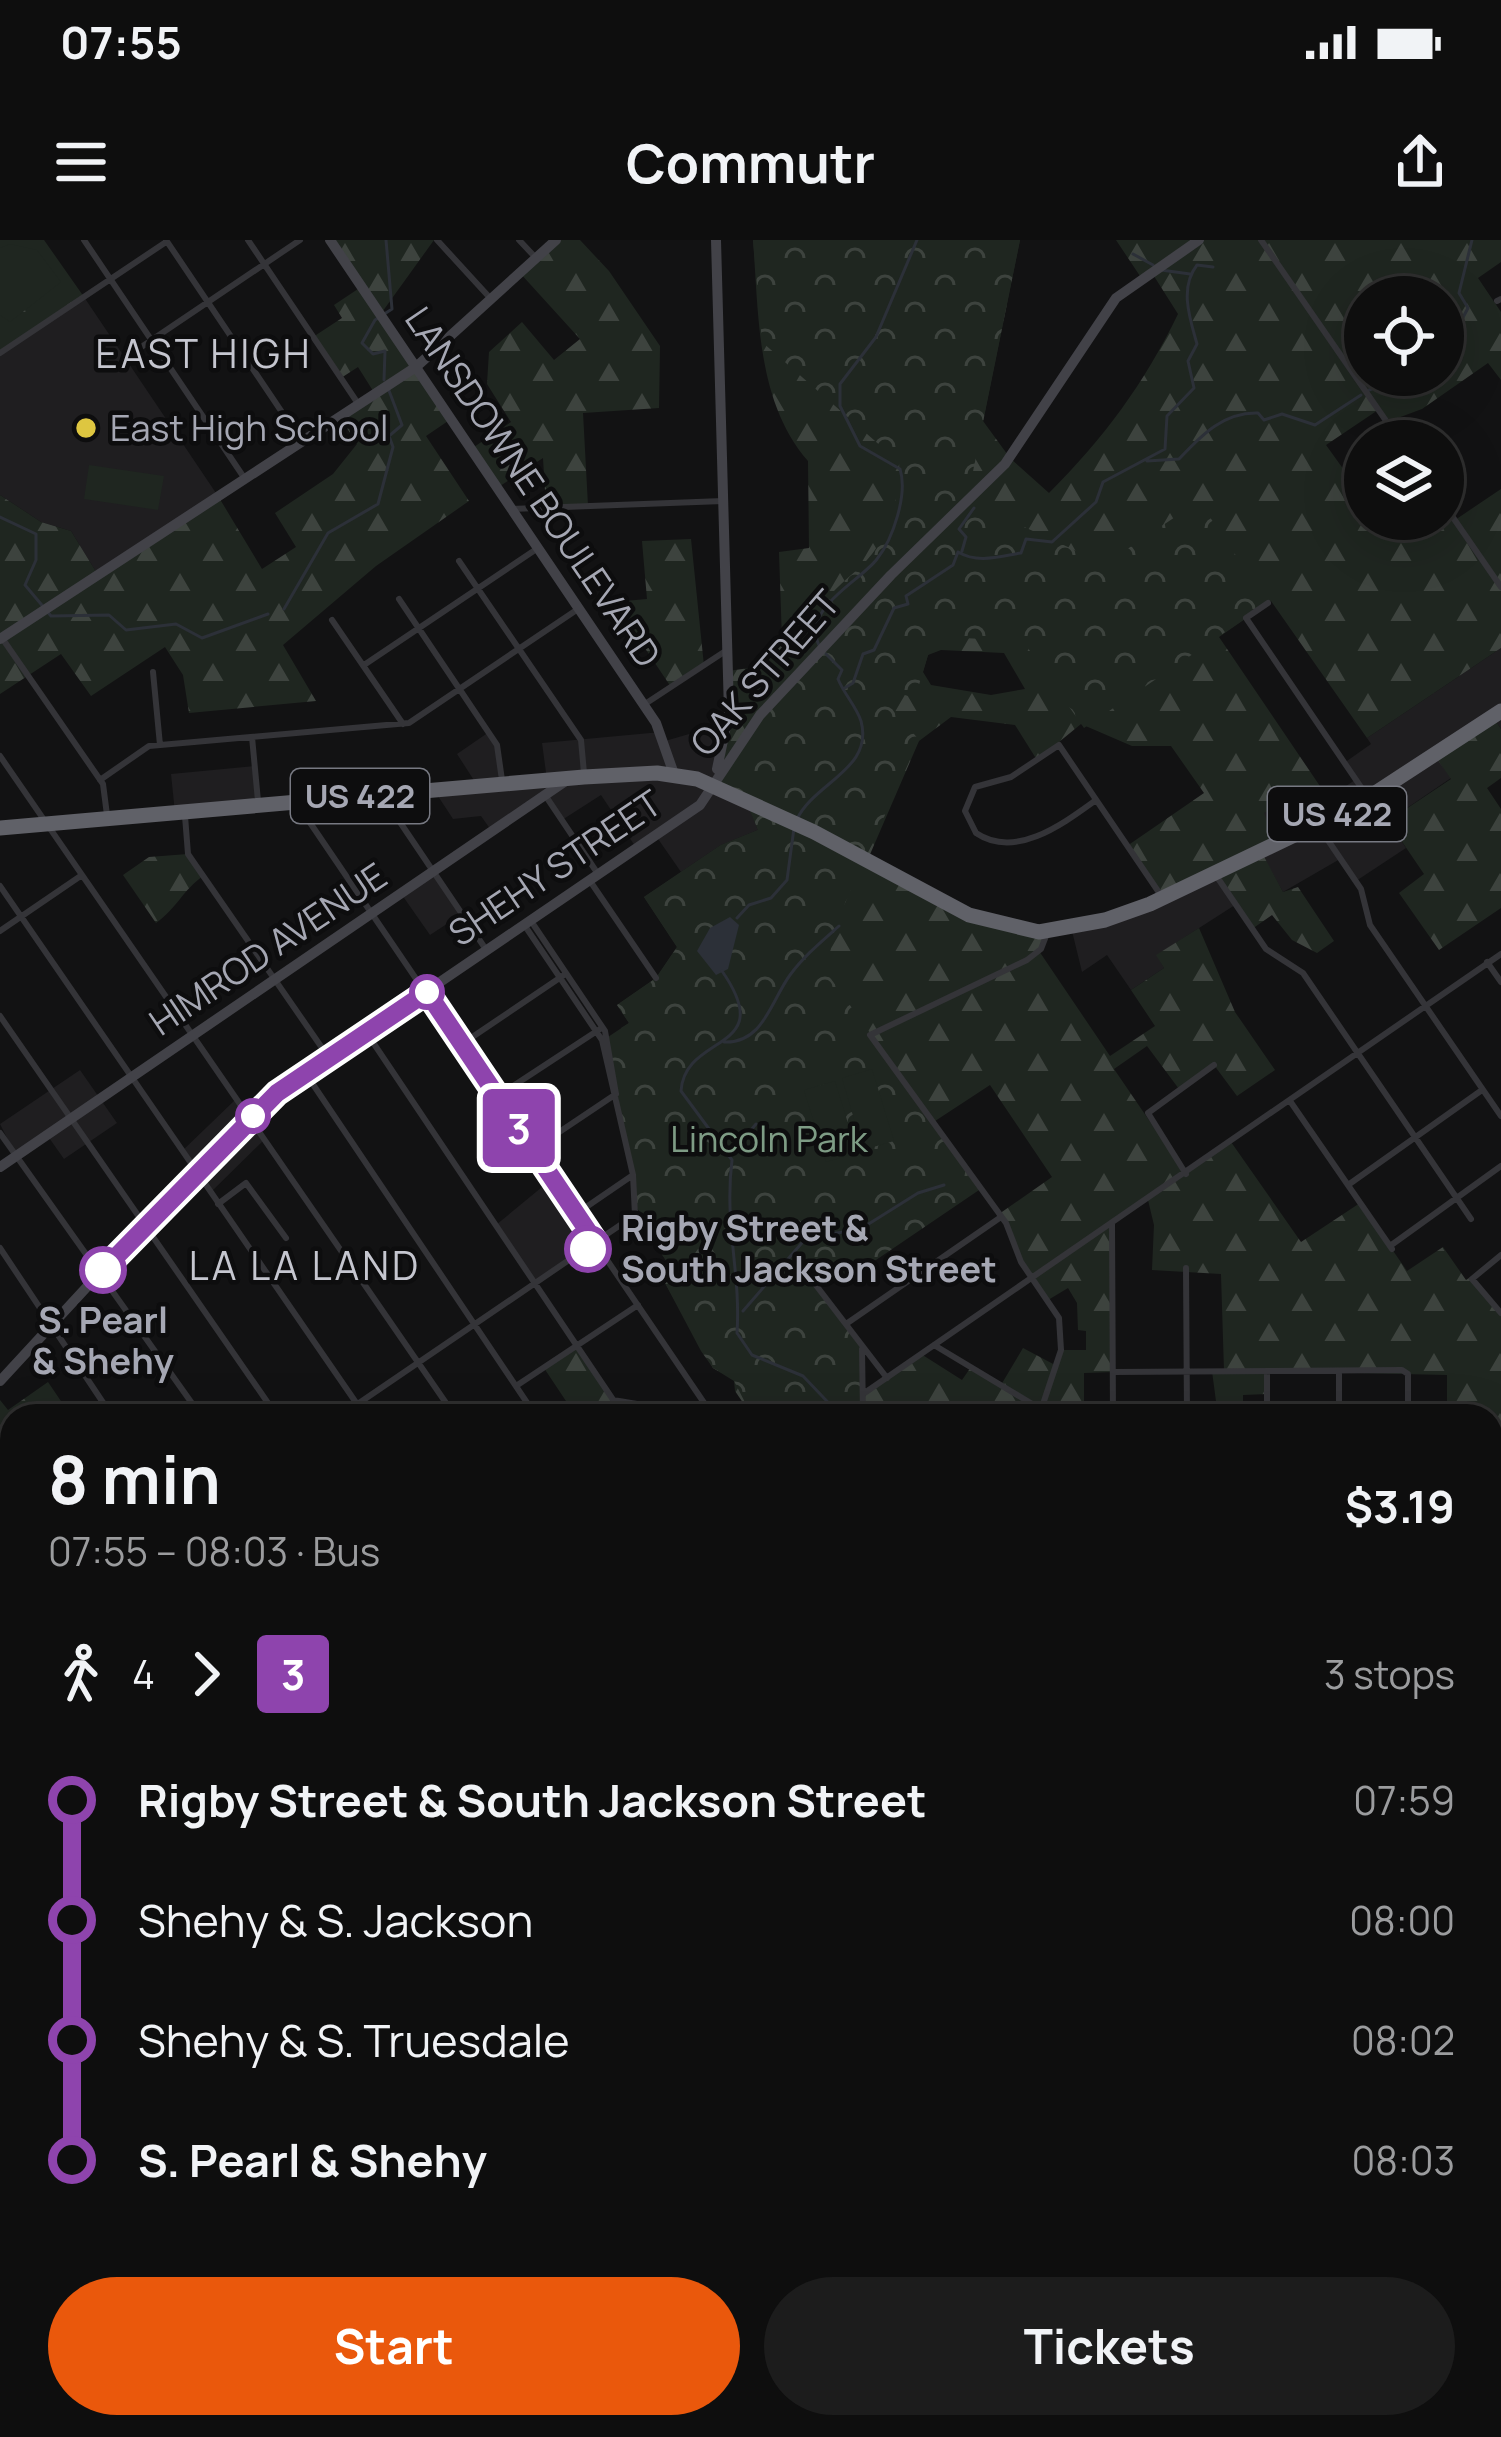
<!DOCTYPE html>
<meta charset="utf-8">
<style>
:root{--surface:#0e0e0e;--page:#1c1c1c;--text:#f1f3f6;--muted:#9b9c9e;--line:#2e2e2e;--accent:#ea580c}
body{margin:0;font-family:Manrope,sans-serif;background:var(--page);color:var(--text);height:100vh;display:flex;flex-direction:column;font-size:45px;white-space:nowrap}
*{box-sizing:border-box;margin:0}
p{font-size:39px;color:var(--muted)}
.icon{flex:none;width:66px;height:66px;fill:none;stroke:currentColor;stroke-width:2;stroke-linecap:round;stroke-linejoin:round}
.map{position:relative;flex:1;overflow:hidden}
.drawer{position:absolute;left:0px;top:1164px;width:1503px;height:1035px;display:flex;flex-direction:column;background:var(--surface);border-radius:36px 36px 0 0;box-shadow:0 12px 48px #0002,0 0 0 3px var(--line)}
.drawer>*{flex:none}
.badge{padding:0 24px;border-radius:9px;font-size:42px;line-height:78px}
.controls{position:absolute;left:1344px;top:36px;display:grid;gap:24px}
.controls a{display:grid;place-items:center;width:120px;height:120px;border-radius:50%;background:var(--surface);box-shadow:0 12px 48px #0002,0 0 0 3px var(--line);font-size:60px}
.map>.badge{position:absolute;translate:-50% -50%;box-shadow:0 0 0 6px #fff}
.legs{display:flex;align-items:center;gap:18px;height:132px;padding:0 48px;font-size:39px}
.legs p{margin-inline-start:auto}
.summary{display:flex;align-items:center;justify-content:space-between;height:204px;padding:0 48px}
h1{font-size:66px;font-weight:700;line-height:90px}
.primary-button{display:flex;gap:24px;margin-top:auto;padding:24px 48px}
.primary-button a{flex:1;height:138px;border-radius:72px;background:var(--accent);color:#fff;font-size:48px;font-weight:700;line-height:138px;text-align:center}
.primary-button a+a{background:var(--page);color:var(--text)}
ul{padding:0 48px;list-style:none}
li{display:flex;align-items:center;gap:42px;height:120px;font-size:45px}
li i{display:grid;place-items:center;width:18px;height:100%;margin:0 15px;background:currentColor}
li i::after{content:'';width:30px;height:30px;margin:-15px;border:9px solid;border-radius:50%;background:var(--surface)}
li p{margin-inline-start:auto}
li:first-child i{background:linear-gradient(#0000 50%,currentColor 0)}
li:last-child i{background:linear-gradient(currentColor 50%,#0000 0)}
.status{display:flex;justify-content:space-between;align-items:center;height:84px;padding:0 60px;background:var(--surface);direction:ltr}
.status svg{height:33px;fill:currentColor}
header{display:flex;justify-content:space-between;align-items:center;height:156px;padding:0 48px;background:var(--surface);font-size:54px;font-weight:700}
.map>svg:first-child{display:block}
</style>
<div class="status"><b>07:55</b><svg viewBox="0 0 49 12"><path d="M0 12V9h3v3zM5 12V6h3v6zM10 12V3h3v9zM15 12V0h3v12zM26 1h20v11H26zM47 4h2v5h-2z"/></svg></div>
<header><svg class="icon" aria-label="menu" viewBox="0 0 24 24"><path d="M4 6h16M4 12h16M4 18h16"/></svg>Commutr<svg class="icon" aria-label="share" viewBox="0 0 24 24"><path d="M12 15V3M7 8l5-5 5 5M5 13v7h14v-7"/></svg></header>
<div class="map">
<svg width="1501" height="2197" viewBox="0 0 1501 2197">
<defs>
<pattern id="forest-firs" width="22" height="20" patternUnits="userSpaceOnUse" patternTransform="scale(3)"><rect width="22" height="20" fill="#1f2620"/><path d="M5 1l3.5 6h-7zM16 11l3.5 6h-7z" fill="#3d433e"/></pattern>
<pattern id="park-crowns" width="20" height="18" patternUnits="userSpaceOnUse" patternTransform="scale(3)"><rect width="20" height="18" fill="#1f2620"/><path d="M2 6a3 3 0 1 1 6 0M12 15a3 3 0 1 1 6 0" fill="none" stroke="#3d433e"/></pattern>
</defs>
<rect width="100%" height="100%" fill="#121213"/>
<path fill="#1f1e20" d="M 84,57 L 218,256 L 98,335 L 71,291 L 41,282 L 0,255 L 0,114 Z
M 1501,408 L 1501,489 L 1493,477 L 1436,517 L 1451,538 L 1388,581 L 1406,608 L 1356,641 L 1340,619 L 1283,652 L 1260,611 L 1263,573 L 1296,558 L 1328,558 L 1355,540 L 1344,523 L 1371,504 L 1367,498 Z
M 489,492 L 498,507 L 502,543 L 547,540 L 542,503 L 661,492 L 665,501 L 696,492 L 723,501 L 758,590 L 721,605 L 681,632 L 656,596 L 637,609 L 601,555 L 562,580 L 547,558 L 493,593 L 481,576 L 453,579 L 434,550 L 477,545 L 457,514 Z
M 255,526 L 259,565 L 175,573 L 171,534 Z
M 434,633 L 462,674 L 430,695 L 402,655 Z
M 1215,633 L 1235,665 L 1157,715 L 1164,728 L 1131,750 L 1107,715 L 1082,732 L 1071,687 Z
M 80,830 L 117,883 L 64,919 L 47,895 L 16,916 L 0,884 Z
M 235,860 L 263,901 L 210,953 L 181,912 Z
M 553,938 L 596,1003 L 536,1044 L 496,985 Z
M 1491,1985 L 1501,1988 L 1501,2197 L 1439,2197 L 1423,2187 L 1491,2187 Z"/>
<path fill="url(#forest-firs)" fill-rule="evenodd" d="M 330,0 L 434,0 L 380,75 L 451,179 L 426,196 L 469,261 L 376,326 L 283,405 L 316,461 L 189,473 L 183,435 L 165,407 L 91,456 L 61,414 L 0,454 L 0,255 L 41,282 L 71,291 L 98,335 L 218,256 L 262,329 L 296,307 L 275,273 L 333,234 L 357,204 L 340,177 L 375,154 L 358,127 L 341,138 L 313,97 L 342,78 L 334,65 L 361,47 Z
M 556,0 L 580,0 L 609,31 L 660,106 L 659,168 L 583,173 L 588,266 L 546,267 L 543,218 L 497,248 L 471,209 L 511,182 L 487,144 L 489,112 L 522,82 L 554,120 L 580,99 L 520,33 Z
M 753,0 L 1020,0 L 983,181 L 1010,218 L 1049,253 C 1104,198 1144,144 1178,74 L 1152,33 L 1142,39 L 1116,0 L 1501,0 L 1501,22 L 1478,38 L 1501,72 L 1501,140 L 1488,123 L 1422,169 L 1387,182 L 1378,170 L 1326,205 L 1354,244 L 1365,248 L 1365,279 L 1443,279 L 1443,263 L 1455,280 L 1501,249 L 1501,408 L 1367,498 L 1271,361 L 1219,397 L 1328,558 L 1300,565 L 1295,558 L 1264,573 L 1276,604 L 1261,611 L 1283,652 L 1298,647 L 1334,701 L 1317,713 L 1292,700 L 1272,675 L 1252,689 L 1214,633 L 1162,657 L 1127,606 L 1204,553 L 1171,506 L 1132,506 L 1081,484 L 1037,520 L 1015,485 L 951,477 L 919,501 L 868,619 L 969,675 L 1049,688 L 1039,711 L 1110,816 L 1155,786 L 1131,750 L 1164,728 L 1156,715 L 1199,688 L 1235,772 L 1275,830 L 1237,856 L 1214,825 L 1179,849 L 1147,806 L 1114,829 L 1185,933 L 1231,902 L 1301,1002 L 1360,963 L 1407,1031 L 1443,1007 L 1466,1040 L 1472,1036 L 1501,1073 L 1501,1237 L 1491,1237 L 1491,1176 L 1447,1176 L 1447,1135 L 1267,1131 L 1267,1154 L 1243,1155 L 1243,1176 L 1218,1176 L 1212,1131 L 1224,1130 L 1221,1034 L 1152,1030 L 1154,985 L 1148,960 L 1112,984 L 1113,1132 L 1084,1133 L 1084,1176 L 752,1176 L 735,1151 L 734,1141 L 713,1128 L 665,1043 L 676,1035 L 650,997 L 657,992 L 636,967 L 621,788 L 629,783 L 617,765 L 656,738 L 677,707 L 644,657 L 721,605 L 758,590 L 745,558 L 715,539 L 728,481 L 728,431 L 764,426 L 782,400 L 779,312 L 809,308 L 808,221 C 756,161 759,75 753,0 ZM 1365,57 L 1443,57 L 1443,135 L 1365,135 ZM 941,410 L 1004,413 L 1025,449 L 991,455 L 931,445 L 923,432 L 928,415 ZM 990,845 L 1052,937 L 999,974 L 1021,1022 L 1048,1060 L 1068,1048 L 1077,1063 L 1078,1090 L 1086,1091 L 1086,1110 L 1061,1110 L 1055,1125 L 1023,1108 L 1001,1145 L 971,1127 L 962,1140 L 921,1114 L 863,1153 L 812,1040 L 837,1023 L 848,1039 L 932,883 Z
M 691,299 L 704,426 L 671,447 L 614,362 L 647,359 L 642,301 Z
M 1493,477 L 1501,489 L 1501,538 L 1487,548 L 1501,569 L 1501,668 L 1439,710 L 1399,653 L 1424,634 L 1388,581 L 1451,539 L 1435,516 Z
M 188,614 L 203,636 C 183,650 177,668 156,683 L 123,635 L 149,617 Z
M 577,1106 L 613,1160 L 590,1176 L 576,1176 L 544,1128 Z
M 48,1142 L 71,1176 L 12,1176 L 12,1216 L 0,1203 L 0,1160 L 8,1170 Z
M 0,1348 L 12,1349 L 12,1482 L 0,1479 Z
M 172,2187 L 438,2187 L 446,2197 L 150,2197 Z
M 1267,2187 L 1423,2187 L 1439,2197 L 1269,2197 Z"/>
<path fill="url(#park-crowns)" d="M 0,0 L 44,0 L 84,57 L 0,113 Z
M 753,0 L 1020,0 L 967,261 L 1105,324 L 1199,261 L 1268,363 L 1084,488 L 1023,401 L 943,397 L 928,415 L 915,458 L 874,446 L 919,500 L 836,683 L 826,732 L 982,948 L 848,1039 L 837,1023 L 812,1040 L 862,1105 L 863,1176 L 752,1176 L 733,1139 L 713,1128 L 701,1111 L 665,1043 L 676,1035 L 650,997 L 657,992 L 636,967 L 608,797 L 629,783 L 617,765 L 656,738 L 677,707 L 644,657 L 721,605 L 758,590 L 745,558 L 713,545 L 748,491 L 829,401 L 824,363 C 838,343 858,332 872,314 C 890,291 901,250 899,222 L 762,102 Z
M 0,2055 L 12,2056 L 12,2187 L 110,2187 L 95,2197 L 0,2197 Z"/>
<path fill="#1f2620" d="M 10,4 L 37,10 L 61,42 L 10,82 L 0,75 L 0,8 Z
M 89,225 L 164,236 L 158,270 L 84,259 Z
M 872,829 L 894,901 L 863,910 L 842,838 Z
M 835,841 L 857,913 L 826,922 L 804,850 Z"/>
<path fill="#2c3038" d="M 730,677 L 739,685 L 728,729 L 716,735 L 697,711 L 710,688 Z"/>
<g fill="none" stroke-linecap="round" stroke-linejoin="round">
<path stroke="#2c3038" stroke-width="3" d="M 1133,14 L 1153,25
M 1161,30 L 1190,34
M 1443,115 L 1468,68 L 1459,53 L 1472,0
M 384,140 L 385,111 L 373,114 L 362,103 L 375,80 L 392,69 L 386,0
M 1369,150 L 1411,135
M 1147,221 L 1179,219 C 1200,197 1222,172 1258,173 L 1264,180 L 1282,174 L 1315,185 L 1361,155
M 0,277 L 36,294 L 36,320 L 25,345 L 51,376 L 109,375 L 126,390 L 176,384 L 202,398 L 268,374
M 962,311 L 966,297 L 959,289 L 974,268
M 284,369 L 328,293 L 378,264 L 393,207 L 389,196 L 402,185 L 388,148
M 820,407 C 799,369 861,341 877,319 C 893,299 908,254 900,229 L 860,206 L 840,166 L 840,144 L 876,97 L 917,0
M 843,449 L 853,443 L 863,414 L 874,410 L 894,368 L 908,364 L 906,356 L 953,325 L 958,312 C 978,324 1001,316 1021,313 L 1026,299 L 1052,302 L 1096,262 L 1103,242 L 1165,209 L 1167,176 L 1194,148 L 1188,121 L 1197,104 C 1190,79 1179,48 1197,25 L 1213,27
M 797,579 C 815,542 874,529 861,481 C 856,466 844,454 838,439 L 842,430 L 826,414
M 737,678 L 749,665 L 771,658 L 787,640 L 794,588
M 722,731 C 779,813 685,792 681,851 L 732,920 C 724,985 741,1033 737,1093 L 752,1115 L 803,1136 L 841,1176
M 724,802 C 763,804 771,761 790,735 C 804,716 821,702 839,686
M 730,915 L 756,884
M 743,1071 L 807,997 L 859,990 L 918,953 L 944,945
M 977,1176 L 997,1176
M 0,1989 L 12,1992
M 1343,2187 L 1349,2197"/>
<path stroke="#343438" stroke-width="6" d="M 84,0 L 245,239
M 166,0 L 302,202
M 248,0 L 359,165
M 437,0 L 491,59
M 519,0 L 536,18
M 1261,0 L 1400,201
M 1497,61 L 1501,59
M 0,113 L 166,2
M 125,118 L 300,0
M 1443,263 L 1501,347
M 511,269 L 723,261
M 459,321 L 581,500 L 584,533
M 399,359 L 497,505 L 502,540
M 1268,363 L 1246,378 L 1367,556
M 332,380 L 403,484
M 2,398 L 103,544 L 107,575
M 364,425 L 538,308
M 153,432 L 160,505
M 645,464 L 724,412
M 252,497 L 258,561
M 0,516 L 455,1176
M 100,540 L 149,506 L 409,483 L 578,369
M 545,555 L 598,634
M 385,560 L 487,711
M 1096,560 C 1064,583 1016,620 976,593 L 965,571 L 975,547 L 1011,537 L 1059,505 L 1160,654
M 298,565 L 713,1176
M 185,576 L 188,614 L 329,818
M 1319,587 L 1361,649 L 1370,685 L 1501,876
M 1215,634 L 1266,709 L 1303,733 L 1471,979
M 590,641 L 656,738
M 0,646 L 357,1164
M 531,681 L 605,791 L 616,854
M 0,691 L 82,635
M 1487,722 L 1501,742
M 0,776 L 277,1176
M 366,792 L 620,1170
M 462,804 L 564,735
M 306,834 L 536,1176
M 498,856 L 600,789
M 1290,861 L 1392,1009
M 0,893 L 201,1176
M 534,909 L 616,854
M 1186,934 L 1148,873 L 1214,825
M 1348,945 L 1482,850
M 218,964 L 246,943 L 286,998
M 576,974 L 633,935
M 1112,984 L 1113,1176
M 1390,1006 L 1501,926
M 0,1008 L 112,1176
M 1501,1015 L 1472,1039 L 1501,1073
M 1186,1028 L 1187,1176
M 812,1040 L 887,1138
M 846,1084 L 1001,977
M 934,1105 L 1039,1168
M 862,1109 L 863,1176
M 1113,1132 L 1402,1130 L 1408,1134 L 1408,1176
M 1267,1132 L 1267,1176
M 1339,1132 L 1339,1176
M 516,1146 L 638,1065
M 863,1154 L 1501,714
M 613,1160 L 709,1176
M 340,1176 L 635,975 L 633,935 L 602,800 L 525,686
M 1039,1176 L 1061,1110 L 1059,1078 L 1021,1022 L 1006,983 L 870,795 L 1027,720 L 1041,709 L 1048,691
M 0,1243 L 12,1243
M 0,1676 L 12,1679
M 583,2187 L 590,2197
M 992,2187 L 1018,2197
M 1221,2187 L 1224,2197
M 469,2197 L 483,2187
M 638,2197 L 640,2187
M 679,2197 L 685,2187
M 776,2197 L 777,2187
M 864,2197 L 868,2187"/>
<path stroke="#424248" stroke-width="10" d="M 330,0 L 656,483 L 674,534
M 716,0 L 729,472 L 717,529
M 0,399 L 416,127 L 556,0
M 0,927 L 567,540
M 0,1141 L 144,985 L 277,853 L 700,565 L 760,475 L 891,335 L 1005,224 L 1116,58 L 1199,0
M 0,1300 L 12,1300
M 1491,1335 L 1501,1333
M 0,1766 L 12,1770
M 1491,1985 L 1501,1988
M 793,2187 L 819,2197
M 1147,2187 L 1151,2197
M 1423,2187 L 1439,2197
M 734,2197 L 738,2187
M 988,2197 L 991,2187"/>
<path stroke="#606168" stroke-width="15" d="M 0,588 L 584,537 L 657,533 L 697,539 L 814,592 L 969,675 L 1039,692 L 1105,680 L 1150,664 L 1357,565 L 1501,471
M 1067,2187 L 1085,2197
M 1092,2187 L 1108,2197
M 1193,2187 L 1200,2197
M 115,2197 L 135,2187
M 150,2197 L 172,2187"/>
<path stroke="#4d4d53" stroke-width="3" stroke-dasharray="15 12" stroke-linecap="butt" d="M 0,1426 L 12,1430
M 0,1448 L 12,1452
M 1491,1451 L 1501,1449
M 0,1535 L 12,1539
M 1491,1585 L 1501,1581
M 1491,1677 L 1501,1680
M 1491,1793 L 1501,1791
M 1491,1854 L 1501,1851
M 1491,1931 L 1501,1931
M 0,2005 L 12,2009"/>
</g>
<g fill="none" stroke-linecap="round" stroke-linejoin="round">
<defs>
<path id="line-1" d="M 103,1030 L 277,853 L 427,752 L 596,1003 L 588,1009"/>
</defs>
<use href="#line-1" stroke="#fff" stroke-width="27"/>
<use href="#line-1" stroke="#8e44ad" stroke-width="18"/>
</g>
<circle fill="#dec640" stroke="#0d0d0e" stroke-width="4.5" cx="86" cy="188" r="12"/>
<g fill="#fff" stroke="#8e44ad" stroke-width="6">
<circle cx="427" cy="752" r="15"/>
<circle cx="253" cy="876" r="15"/>
<circle cx="588" cy="1009" r="21"/>
<circle cx="103" cy="1030" r="21"/>
</g>
<g text-anchor="middle" stroke-width="9" stroke-linejoin="round" paint-order="stroke">
<g fill="#0d0d0e" stroke="#777982" stroke-width="3">
<rect x="291" y="529" width="138" height="54" rx="9"/>
<rect x="1268" y="547" width="138" height="54" rx="9"/>
</g>
<g font-size="33" font-weight="bold" fill="#a5a7b3">
<text x="360" y="568">US 422</text>
<text x="1337" y="586">US 422</text>
</g>
<g font-size="36" fill="#a5a7b3" stroke="#0d0d0e" text-anchor="start">
<text x="110" y="201">East High School</text>
</g>
<g font-size="36" fill="#a5a7b3" stroke="#0d0d0e">
<text transform="translate(533 247) rotate(56)" y="13">LANSDOWNE BOULEVARD</text>
<text transform="translate(765 433) rotate(-49)" y="13">OAK STREET</text>
<text transform="translate(555 628) rotate(-34)" y="13">SHEHY STREET</text>
<text transform="translate(268 709) rotate(-34)" y="13">HIMROD AVENUE</text>
</g>
<g font-size="36" fill="#7e9c85" stroke="#0d0d0e">
<text x="769" y="912">Lincoln Park</text>
</g>
<g font-size="36" font-weight="bold" fill="#a5a7b3" stroke="#0d0d0e" text-anchor="start">
<text x="621" y="1001">Rigby Street &amp;<tspan x="621" dy="41">South Jackson Street</tspan></text>
<text x="103" y="1093" text-anchor="middle">S. Pearl<tspan x="103" dy="41">&amp; Shehy</tspan></text>
</g>
<g font-size="39" letter-spacing="3" fill="#c5c6cf" stroke="#0d0d0e">
<text x="204" y="128">EAST HIGH</text>
<text x="305" y="1040">LA LA LAND</text>
</g>
</g>
</svg>
<div class="controls">
<a><svg class="icon" aria-label="locate" viewBox="0 0 24 24"><circle cx="12" cy="12" r="6"/><path d="M12 2v4M12 18v4M2 12h4M18 12h4"/></svg></a>
<a><svg class="icon" aria-label="layers" viewBox="0 0 24 24"><path d="M12 4l9 5-9 5-9-5zM3 14l9 5 9-5"/></svg></a>
</div>
<b class="badge" style="left:519px;top:888px;background:#8e44ad;color:#fff">3</b>
<section class="drawer">
<div class="summary"><div><h1>8 min</h1><p>07:55 – 08:03 · Bus</p></div><b>$3.19</b></div>
<div class="legs"><svg class="icon" aria-label="walk" viewBox="0 0 24 24"><circle cx="13" cy="4" r="2"/><path d="M13 8l-2 6 4 7M11 14l-3 7M7 12l3-4h3l4 4"/></svg>4<svg class="icon" aria-label="forward" viewBox="0 0 24 24"><path d="M9 5l7 7-7 7"/></svg><b class="badge" style="background:#8e44ad;color:#fff">3</b><p>3 stops</p></div>
<ul>
<li><i style="color:#8e44ad"></i><b>Rigby Street &amp; South Jackson Street</b><p>07:59</p></li>
<li><i style="color:#8e44ad"></i><span>Shehy &amp; S. Jackson</span><p>08:00</p></li>
<li><i style="color:#8e44ad"></i><span>Shehy &amp; S. Truesdale</span><p>08:02</p></li>
<li><i style="color:#8e44ad"></i><b>S. Pearl &amp; Shehy</b><p>08:03</p></li>
</ul>
<div class="primary-button"><a>Start</a><a>Tickets</a></div>
</section>
</div>
